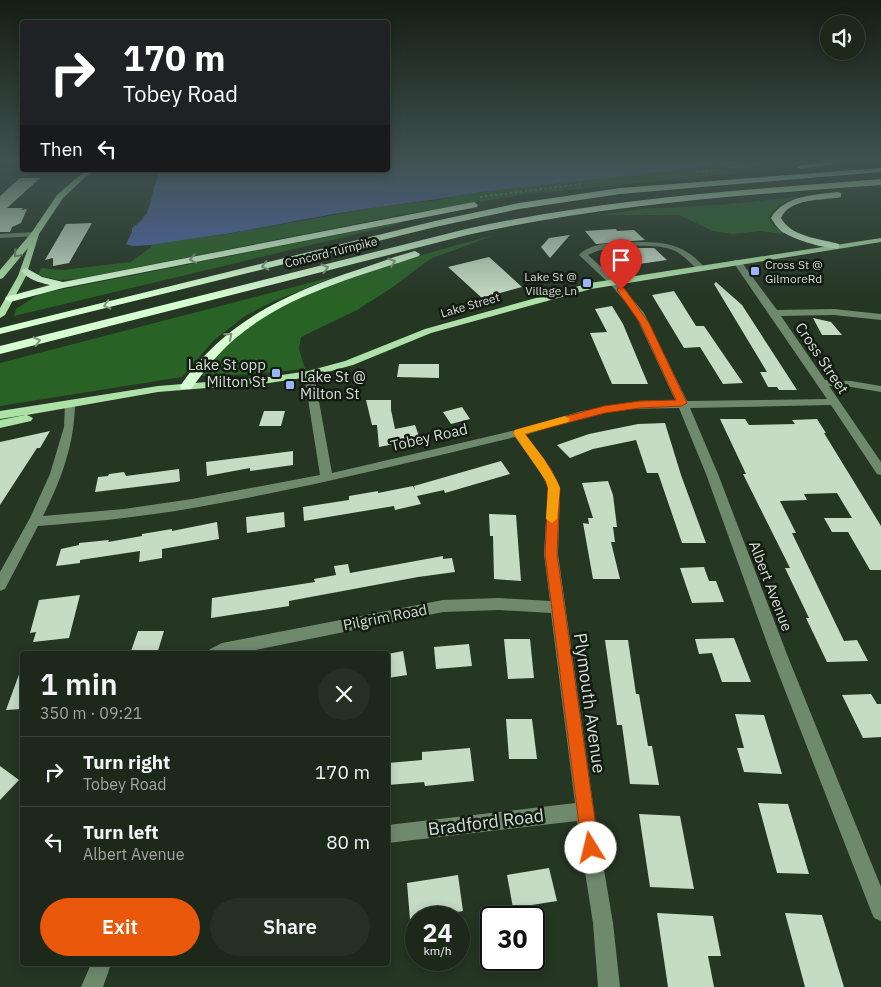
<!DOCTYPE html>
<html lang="en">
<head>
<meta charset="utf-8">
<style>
	body { margin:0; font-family:"IBM Plex Sans",sans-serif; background:#253023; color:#f1f3f6; height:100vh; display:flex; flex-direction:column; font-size:19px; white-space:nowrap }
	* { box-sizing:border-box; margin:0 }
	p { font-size:16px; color:#a0a6a2 }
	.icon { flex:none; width:28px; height:28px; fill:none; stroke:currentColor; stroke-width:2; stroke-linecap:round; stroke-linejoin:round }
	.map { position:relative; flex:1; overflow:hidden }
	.details { position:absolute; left:20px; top:651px; width:370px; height:315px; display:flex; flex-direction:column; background:#1c281a; border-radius:5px; box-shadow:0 2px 12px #0003,0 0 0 1px #3a4439 }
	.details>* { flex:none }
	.guide { position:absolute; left:20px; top:20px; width:370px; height:152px; border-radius:5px; box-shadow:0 2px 12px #0003,0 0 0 1px #3a4439; background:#202124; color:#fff; overflow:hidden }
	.controls { position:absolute; left:820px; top:15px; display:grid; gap:10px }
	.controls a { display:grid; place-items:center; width:45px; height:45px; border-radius:50%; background:#1c281a; box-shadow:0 2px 12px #0003,0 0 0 1px #3a4439; font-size:25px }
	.speed { position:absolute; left:405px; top:906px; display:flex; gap:10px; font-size:25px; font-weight:700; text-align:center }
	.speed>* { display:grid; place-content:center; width:65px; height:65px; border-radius:50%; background:#1c281a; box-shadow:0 2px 12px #0003,0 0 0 1px #3a4439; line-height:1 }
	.speed small { font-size:12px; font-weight:400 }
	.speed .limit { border:2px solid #111; border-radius:8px; background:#fff; color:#111 }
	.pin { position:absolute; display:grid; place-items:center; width:42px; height:42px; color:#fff; margin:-51px -21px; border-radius:50% 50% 50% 0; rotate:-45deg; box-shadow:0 0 5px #0007 }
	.pin .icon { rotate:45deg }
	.me { position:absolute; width:55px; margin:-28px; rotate:351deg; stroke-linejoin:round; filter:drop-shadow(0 0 4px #0008) }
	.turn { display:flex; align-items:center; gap:18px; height:105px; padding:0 20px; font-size:22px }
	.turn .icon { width:65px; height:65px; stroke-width:2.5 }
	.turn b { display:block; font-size:35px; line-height:42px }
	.then { display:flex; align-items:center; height:48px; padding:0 20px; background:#0003; gap:10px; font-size:19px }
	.round { display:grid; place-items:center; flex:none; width:52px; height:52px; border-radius:26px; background:#253023 }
	.head { display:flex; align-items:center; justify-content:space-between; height:85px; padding:0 20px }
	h1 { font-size:30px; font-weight:600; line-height:38px }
	.cta { display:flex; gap:10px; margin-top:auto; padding:10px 20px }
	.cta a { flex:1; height:58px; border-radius:30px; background:#ea580c; color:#fff; font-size:20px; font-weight:600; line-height:58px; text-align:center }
	.cta a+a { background:#253023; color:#f1f3f6 }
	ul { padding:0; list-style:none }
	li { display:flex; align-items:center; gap:15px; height:70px; padding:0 20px; border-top:1px solid #3a4439 }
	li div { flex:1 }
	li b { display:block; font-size:19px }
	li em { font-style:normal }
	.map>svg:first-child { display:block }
	.green { fill:#296225 }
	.water { fill:#5066ac }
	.building { fill:#c5dbc3 }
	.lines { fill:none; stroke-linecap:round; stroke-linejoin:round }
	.path { stroke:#798677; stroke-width:2; stroke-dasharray:2.5 2.5; stroke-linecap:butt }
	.minor { fill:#6f896d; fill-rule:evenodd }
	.major { fill:#ade1a7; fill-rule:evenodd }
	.highway { fill:#d7fdd3; fill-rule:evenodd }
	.oneway { stroke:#688864 }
	.oneway2 { stroke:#7f977d }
	.route { fill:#ea580c; stroke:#983908 }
	.slow { fill:#f59e0b }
	.poi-dot { fill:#9bb5fd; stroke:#131b13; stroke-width:2 }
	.labels { text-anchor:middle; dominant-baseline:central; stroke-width:5; stroke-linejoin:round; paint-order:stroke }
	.far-street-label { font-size:12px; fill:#d4ded2; stroke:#131b13 }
	.far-poi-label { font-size:12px; fill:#d4ded2; stroke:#131b13; text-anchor:start }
	.street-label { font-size:15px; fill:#d4ded2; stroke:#131b13 }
	.poi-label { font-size:15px; fill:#d4ded2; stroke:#131b13; text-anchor:end }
	.near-street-label { font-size:18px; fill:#d4ded2; stroke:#131b13 }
</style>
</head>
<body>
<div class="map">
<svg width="881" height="987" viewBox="0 0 881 987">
	<rect width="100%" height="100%" fill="#253623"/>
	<!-- green -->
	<path class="green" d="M761,161H827L727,174L521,195L401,215L77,279L58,280L38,275L41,268L63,270L131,262L150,248L152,245L162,242L227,234L379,207L438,200L481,192Z
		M799,197C786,201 775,205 769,217L771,223L784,234L760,231L733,234L713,231L679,215H596L643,209L717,205Z
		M402,222L403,223L14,316L16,309L39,294Z
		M495,235L430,259L390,289L357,310L301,337L299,349L305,369L254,374L202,376C234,319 304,295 363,274C407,259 450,246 495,235Z
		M336,276L272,302L245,316L213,341L182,377L0,406V363Z"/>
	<!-- water -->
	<path class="water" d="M388,161H761L481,192C447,198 413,202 379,207C318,215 258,230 196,238C183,239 134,250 126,244L132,232V228C159,210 146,192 162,170H388Z"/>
	<!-- building -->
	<path class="building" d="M20,178H40L7,208H23L21,210L27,209L21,223L12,227L10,232H0V196Z
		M92,223L69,263L53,266V258L45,260L66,224Z
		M616,229L617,231L634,230L645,240L596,244L585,231Z
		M570,235L550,258L541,247L549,238Z
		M628,248H654L667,260L618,267L604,251Z
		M489,257L522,287L482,298L448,267Z
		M716,282L742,305L797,390H779L777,387H768L760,372H767L714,284Z
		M674,291L696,326H704L743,383L723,384L700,347L684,348L652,295Z
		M612,306L623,324L648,384H612L590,333L607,332L595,309Z
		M813,318L831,322L842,335H822Z
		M399,364H439V378L397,377Z
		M366,400H391V410L395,429L415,425L420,439L379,447L377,425H372Z
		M462,407L470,419L451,424L443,412Z
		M264,411H285L281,426H259Z
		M720,419H745L749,425L795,424L792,420L817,419L826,433H824L881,526V570H870L848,532H832L824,518H852L837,493L804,494L807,500L780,501L796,533H792L844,641L857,640L868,661L827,662L806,618H809L785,568H790L743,474H746Z
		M665,423L681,475L706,543H682L658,473H647L636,440L593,449L570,458L557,445L589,434L638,424Z
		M50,431L40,448H37L0,505V442Z
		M293,451V465L250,471V468L207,476L206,462Z
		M501,461L510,474L445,493L444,490L417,496L421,504L395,510L394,506L304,521L303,507L349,500V496L378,491V493L413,486L415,490L414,486Z
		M179,469L180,481L177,482L95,492L98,477L108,476L109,474L124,472L126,476Z
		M608,481L613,495L617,527H613L615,542H611L620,579H593L583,523L589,524L588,518H593L582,483Z
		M284,512L285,527L247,533L246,517Z
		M489,514L516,515L521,581L494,579L493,536H490Z
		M217,522L219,539L162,549V558L139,562L140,551L80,560V563L56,566L61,549L79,545V543L109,540L108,542L142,536V534L172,529V531Z
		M443,556V559L452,558L455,572L418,577L289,601V606L211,618L212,598L315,582L314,579L336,575L334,566L348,564L350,573Z
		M704,567L709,581H716L724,602L692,603L680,568Z
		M80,595L69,638L33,642L36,632L30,633L39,600Z
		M138,631H164L157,654H130Z
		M734,638L751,682H722L712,653L699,654L695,639Z
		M504,639H530L534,678L508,679Z
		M605,640H628L636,694H639L648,746H652L659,785L630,784L622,725H617Z
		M469,644L472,666L436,669L434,647Z
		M403,651L407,675L388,678V654Z
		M21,669H22V709L6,710Z
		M871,694L877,704H881V737L863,738L842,695Z
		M735,714L764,715L782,774L744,772L737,748H744Z
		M506,719H532L537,759H509Z
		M470,748L474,781L425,786L424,782L388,785V763L422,760V752Z
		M0,766L19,780L0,800Z
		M758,803L788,804L809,874L777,873Z
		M639,814L680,816L694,889L650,887Z
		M549,868L557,901L513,908L507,875Z
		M458,875L463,911L410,920L407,883Z
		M657,913L713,916L721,956H708L714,987H668Z
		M785,913L822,915L844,987H805Z"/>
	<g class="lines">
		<!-- path -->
		<path class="path" d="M696,172L787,161
			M480,197L581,184"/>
		<!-- minor -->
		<path class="minor" d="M35,232L39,234L38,236L0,238V234Z
			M638,242C668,242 685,245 705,268L698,270C689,262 681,252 670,249C653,243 603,245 588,255L618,282L644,313L687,401L827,399L733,262L734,260H740L777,310L834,309L881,314V320L834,315L781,316L825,380L851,381L881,386V392L851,387L829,386L881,462V475L877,474L831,405L690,408L718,474L788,657L881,887V921L874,918L871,911L772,657L706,474L679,408L627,409L583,417L525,435L551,469L560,488L558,554L594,811L613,923L620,987H598L593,923L577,821L388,843V825L575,803L551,613L499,610L443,612L236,654H207L210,649L222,643L443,600L499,598L550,601L544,554L548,488L541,473L515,437C408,463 301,489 193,508C142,517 90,522 38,526L5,589L0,591V572L30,518L50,474L64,427L65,405L70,402L75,405C74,446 61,480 43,516L124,509L192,499L320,475L304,374L309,371L314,374L332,473L516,430L582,411L627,403L676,402L635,314L612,286L579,255C592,241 620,243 638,242Z
			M91,964H111L103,987H81Z"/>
		<!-- major -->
		<path class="major" d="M86,170H93L63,198L39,234L26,276L5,315L0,318V308L18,276L28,248L3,278L0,279V270L32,232L57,195Z
			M881,238V242L591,289L431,333L353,365L309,377L269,383L158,392L27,415L33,418L31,421L0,428V420L25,415L0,419V411L158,386L269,377L308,371L345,361L425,329L590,283Z"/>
		<!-- highway -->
		<path class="highway" d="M826,161H845L841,163L801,169L797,167L801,165Z
			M881,168V172L620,194L519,209L435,227L0,334V328L435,221L519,203L620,188Z
			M881,179V185C742,195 603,205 467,235L0,354V346L466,229C603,199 742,190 881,179Z
			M838,192L841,193V197C822,201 791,197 781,218C791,237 821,239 839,244V248C827,250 792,239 781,231C777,227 774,223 771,218C784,195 815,195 838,192Z
			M474,202L478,205L477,207L63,288L10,302L5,299L6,297L50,285C38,282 29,280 21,271L26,268L42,277L63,282Z
			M415,251L420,254L419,256C357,277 288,294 237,337C219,352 205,370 191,389H181L180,386C225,321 287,293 360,269C378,263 396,256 415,251Z"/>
	</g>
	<!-- one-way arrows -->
	<defs><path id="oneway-chevron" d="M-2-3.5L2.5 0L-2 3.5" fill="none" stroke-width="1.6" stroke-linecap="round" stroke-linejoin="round" transform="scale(1.25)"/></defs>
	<use class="oneway" href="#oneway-chevron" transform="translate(17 254) rotate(131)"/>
	<g class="oneway2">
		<use href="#oneway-chevron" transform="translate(193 259) rotate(169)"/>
		<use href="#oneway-chevron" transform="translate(392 262) rotate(-19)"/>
		<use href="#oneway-chevron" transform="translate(265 266) rotate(166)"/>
		<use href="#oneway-chevron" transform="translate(325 268) rotate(-14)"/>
		<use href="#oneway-chevron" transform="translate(107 305) rotate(166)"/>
		<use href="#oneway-chevron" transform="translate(229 336) rotate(-40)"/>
		<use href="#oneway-chevron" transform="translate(37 341) rotate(-14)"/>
	</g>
	<!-- sky -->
	<linearGradient id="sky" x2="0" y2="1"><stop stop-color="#141e13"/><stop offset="0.54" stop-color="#405250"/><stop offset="1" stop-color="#405250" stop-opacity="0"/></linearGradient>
	<rect width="881" height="299" fill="url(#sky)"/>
	<!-- route -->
	<path class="route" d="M618,288H624L649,323L687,403L682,406L640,408L605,413L525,434L551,469L560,488L557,554L599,848L597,854L591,857L585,854L582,848L545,554L548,488L542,473L513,433L515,430L604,406L640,401L676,400L640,323L617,290Z"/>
	<!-- slow -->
	<path class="slow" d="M565,416L570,419L568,422L525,434L544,459L557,481L560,488L557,519L552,523L546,519L548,488L546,481L513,433L515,430Z"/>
	<!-- markers -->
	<g class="poi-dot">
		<rect x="750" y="266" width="10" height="10" rx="2.5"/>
		<rect x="582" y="278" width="10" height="10" rx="2.5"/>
		<rect x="271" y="368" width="10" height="10" rx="2.5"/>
		<rect x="285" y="380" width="10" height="10" rx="2.5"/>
	</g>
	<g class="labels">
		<!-- far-street labels -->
		<g class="far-street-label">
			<text transform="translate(331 252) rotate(-14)">Concord Turnpike</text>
			<text transform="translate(470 305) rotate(-16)">Lake Street</text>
		</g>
		<!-- far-poi labels -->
		<g class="far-poi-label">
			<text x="765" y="264">Cross St @<tspan x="765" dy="14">GilmoreRd</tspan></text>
			<text x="577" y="276" text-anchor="end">Lake St @<tspan x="577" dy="14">Village Ln</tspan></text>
		</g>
		<!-- street labels -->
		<g class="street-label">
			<text transform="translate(822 358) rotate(56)">Cross Street</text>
			<text transform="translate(429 437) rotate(-13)">Tobey Road</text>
			<text transform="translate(771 586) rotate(69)">Albert Avenue</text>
			<text transform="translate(385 617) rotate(-11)">Pilgrim Road</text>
		</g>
		<!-- poi labels -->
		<g class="poi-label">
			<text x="266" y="364">Lake St opp<tspan x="266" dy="17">Milton St</tspan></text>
			<text x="300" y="376" text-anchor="start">Lake St @<tspan x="300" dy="17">Milton St</tspan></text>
		</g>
		<!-- near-street labels -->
		<g class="near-street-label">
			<text transform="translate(590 703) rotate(82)">Plymouth Avenue</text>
			<text transform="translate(486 822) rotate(-7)">Bradford Road</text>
		</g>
	</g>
</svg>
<div class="controls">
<a><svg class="icon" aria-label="sound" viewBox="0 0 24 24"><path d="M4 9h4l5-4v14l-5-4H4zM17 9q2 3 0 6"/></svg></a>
</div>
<div class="speed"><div>24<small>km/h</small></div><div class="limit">30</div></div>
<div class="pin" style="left:621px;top:290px;background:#d93025"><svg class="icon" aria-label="arrive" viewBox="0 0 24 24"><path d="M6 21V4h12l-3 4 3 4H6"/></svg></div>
<svg class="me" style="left:591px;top:848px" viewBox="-20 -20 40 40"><circle r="19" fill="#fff"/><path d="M0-13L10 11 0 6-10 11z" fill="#ea580c"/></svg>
<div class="guide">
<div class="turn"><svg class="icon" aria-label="right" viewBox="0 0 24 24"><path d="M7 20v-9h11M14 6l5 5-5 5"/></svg><div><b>170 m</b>Tobey Road</div></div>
<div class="then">Then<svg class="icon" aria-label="left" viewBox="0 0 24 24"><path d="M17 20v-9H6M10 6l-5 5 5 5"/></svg></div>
</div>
<section class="details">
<div class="head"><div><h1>1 min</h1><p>350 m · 09:21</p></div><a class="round"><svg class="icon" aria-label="close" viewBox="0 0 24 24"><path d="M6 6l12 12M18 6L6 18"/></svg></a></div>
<ul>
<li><svg class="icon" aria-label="right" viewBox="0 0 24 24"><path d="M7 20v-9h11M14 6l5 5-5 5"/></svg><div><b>Turn right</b><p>Tobey Road</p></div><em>170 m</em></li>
<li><svg class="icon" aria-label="left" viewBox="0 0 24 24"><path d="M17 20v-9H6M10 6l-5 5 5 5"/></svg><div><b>Turn left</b><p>Albert Avenue</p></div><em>80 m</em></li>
</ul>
<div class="cta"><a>Exit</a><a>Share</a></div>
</section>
</div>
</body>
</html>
